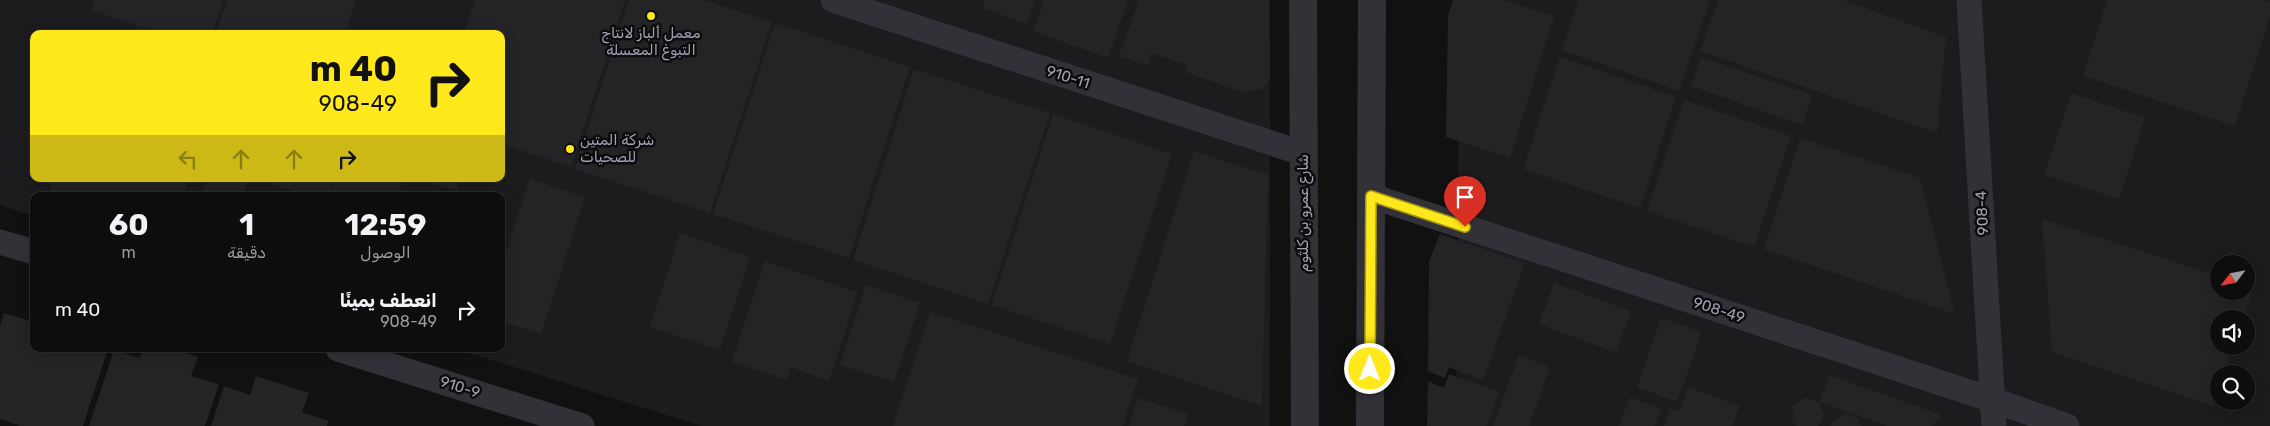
<!DOCTYPE html>
<html lang="ar">
<head>
<meta charset="utf-8">
<style>
	body { margin:0; font-family:Rubik,"Noto Naskh Arabic",sans-serif; background:#161617; color:#f1f3f6; direction:rtl; height:100vh; display:flex; flex-direction:column; font-size:19px; white-space:nowrap }
	* { box-sizing:border-box; margin:0 }
	p { font-size:16px; color:#9a9c9e }
	.icon { flex:none; width:28px; height:28px; fill:none; stroke:currentColor; stroke-width:2; stroke-linecap:round; stroke-linejoin:round }
	.map { position:relative; flex:1; overflow:hidden; direction:ltr }
	.side { position:absolute; left:30px; top:192px; width:475px; height:160px; display:flex; flex-direction:column; background:#0d0d0e; border-radius:10px; box-shadow:0 2px 12px #0003,0 0 0 1px #2d2d2e; direction:rtl }
	.side>* { flex:none }
	.guide { position:absolute; left:30px; top:30px; width:475px; height:152px; border-radius:10px; box-shadow:0 2px 12px #0003,0 0 0 1px #2d2d2e; direction:rtl; background:#ffe81c; color:#111; overflow:hidden }
	.needle { width:32px; rotate:238deg }
	.controls { position:absolute; left:2210px; top:255px; display:grid; gap:10px }
	.controls a { display:grid; place-items:center; width:45px; height:45px; border-radius:50%; background:#0d0d0e; box-shadow:0 2px 12px #0003,0 0 0 1px #2d2d2e; font-size:25px }
	.pin { position:absolute; display:grid; place-items:center; width:42px; height:42px; color:#fff; margin:-51px -21px; border-radius:50% 50% 50% 0; rotate:-45deg; box-shadow:0 0 5px #0007 }
	.pin .icon { rotate:45deg }
	.me { position:absolute; width:55px; margin:-28px; rotate:0deg; stroke-linejoin:round; filter:drop-shadow(0 0 4px #0008) }
	.turn { display:flex; align-items:center; gap:18px; height:105px; padding:0 25px; font-size:22px }
	.turn .icon { width:65px; height:65px; stroke-width:2.5 }
	.turn b { display:block; font-size:35px; line-height:42px }
	.lanes { display:flex; align-items:center; height:48px; padding:0 25px; background:#0003; justify-content:center; gap:25px; direction:ltr }
	.lanes .off { opacity:.35 }
	.eta { display:flex; justify-content:space-evenly; align-items:center; height:85px; text-align:center }
	.eta b { font-size:30px; font-weight:700; line-height:35px }
	ul { padding:0; list-style:none }
	li { display:flex; align-items:center; gap:15px; height:65px; padding:0 25px }
	li div { flex:1 }
	li b { display:block; font-size:19px }
	li em { font-style:normal }
	.map>svg:first-child { display:block }
	.built { fill:#1c1c1f; fill-rule:evenodd }
	.building { fill:#242326 }
	.lines { fill:none; stroke-linecap:round; stroke-linejoin:round }
	.minor { stroke:#323138; stroke-width:25 }
	.tertiary { stroke:#323138; stroke-width:28 }
	.route-casing { stroke:#a69712; stroke-width:12 }
	.route { stroke:#ffe81c; stroke-width:9 }
	.poi-dot { fill:#ffe81c; stroke:#0c0c0d; stroke-width:2 }
	.labels { text-anchor:middle; dominant-baseline:central; stroke-width:5; stroke-linejoin:round; paint-order:stroke }
	.poi-label { font-size:15px; fill:#a0a2b4; stroke:#0c0c0d }
	.street-label { font-size:15px; fill:#a0a2b4; stroke:#0c0c0d }
</style>
</head>
<body>
<div class="map">
<svg width="2270" height="426" viewBox="0 0 2270 426">
	<rect width="100%" height="100%" fill="#111112"/>
	<!-- built -->
	<path class="built" d="M0,0H1270V426H701L456,349H501V196H34V216L0,205ZM34,34H501V179H34Z
		M1459,0H2270V426H1456ZM2219,264H2246V291H2219ZM2219,319H2246V346H2219ZM2219,374H2246V401H2219Z"/>
	<!-- building -->
	<path class="building" d="M95,0H223L212,34H164L91,10Z
		M227,0H356L345,34H216Z
		M475,0H625L571,167L501,144V34H464Z
		M629,0H704L772,22L710,213L575,169Z
		M985,0H1035L1027,24L983,8Z
		M1044,0H1128L1108,58L1033,31Z
		M1139,0H1269L1270,80L1262,89L1242,92L1185,72L1187,65L1151,53L1148,66L1119,56Z
		M1453,0H1504L1554,16L1510,158L1446,137L1448,16Z
		M1579,0H1710L1679,91L1562,50Z
		M1718,0H1843L1946,37L1937,133L1700,51Z
		M2107,0H2261L2270,3V16L2235,126L2083,76Z
		M775,23L910,67L849,258L713,214Z
		M1560,57L1676,97L1640,208L1523,169Z
		M1701,57L1812,95L1802,125L1691,86Z
		M914,69L1050,113L988,304L853,260Z
		M2071,93L2145,118L2119,199L2044,175Z
		M1684,100L1791,136L1754,247L1647,211Z
		M1053,114L1172,154L1110,344L992,305Z
		M1800,138L1920,178L1955,314L1764,249Z
		M1194,151L1268,175L1262,406L1127,361Z
		M53,179H189L183,196H48Z
		M207,179H248L243,194L249,196H201Z
		M257,179H296L293,191Z
		M298,179H333L327,196H292Z
		M335,179H403L397,196H329Z
		M420,179H461L457,191Z
		M530,179L585,197L541,334L501,321V267Z
		M2042,219L2219,276V291H2246V285L2253,288L2243,319H2219V346H2234L2225,374H2219V393L2214,406L2052,352Z
		M680,233L750,257L720,350L650,327Z
		M1440,234L1525,263L1483,380L1449,367L1445,378L1428,371L1429,261Z
		M765,261L858,292L829,381L790,367L787,380L732,362Z
		M1554,283L1631,311L1616,353L1539,324Z
		M866,285L920,303L894,382L840,365Z
		M34,312V349H108L83,426H20L0,419V326L4,313L30,321Z
		M930,312L1138,379L1123,426H893Z
		M1661,318L1702,332L1677,402L1637,387Z
		M143,349H175L198,357L191,376L219,384L205,426H89L114,350L140,358Z
		M1519,355L1550,367L1529,426H1493Z
		M1449,374L1499,392L1487,426H1427L1428,381L1444,388Z
		M1829,375L1942,415L1932,426H1888L1820,402Z
		M256,376L309,393L302,412L329,421L327,426H211L224,386L250,395Z
		M1688,387L1740,406L1732,426H1664L1670,408L1680,411Z
		M1630,397L1661,408L1655,426H1619Z
		M1805,397L1819,402L1824,415L1818,426H1797L1792,421L1793,406Z
		M1138,398L1188,414L1184,426H1129Z
		M1844,414L1858,418L1861,426H1831V422Z"/>
	<g class="lines">
		<!-- minor -->
		<path class="minor" d="M833,0L1302,153
			M1969,0L1994,426
			M1371,196L1993,400L2067,426
			M0,242L34,252
			M338,349L582,426"/>
		<!-- tertiary -->
		<path class="tertiary" d="M1303,0L1305,426
			M1370,426L1372,0"/>
	</g>
	<g class="lines">
		<!-- route casing -->
		<g class="route-casing">
			<path id="route" d="M1370,369L1371,196L1465,227"/>
		</g>
		<!-- route -->
		<use href="#route" class="route"/>
	</g>
	<!-- markers -->
	<g class="poi-dot">
		<circle cx="651" cy="16" r="5"/>
		<circle cx="570" cy="149" r="5"/>
	</g>
	<g class="labels">
		<!-- poi labels -->
		<g class="poi-label">
			<text x="651" y="33">معمل ألباز لانتاج<tspan x="651" dy="17">التبوغ المعسلة</tspan></text>
			<text x="580" y="140" text-anchor="start">شركة المتين<tspan x="580" dy="17">للصحيات</tspan></text>
		</g>
		<!-- street labels -->
		<g class="street-label">
			<text transform="translate(1068 77) rotate(18)">910-11</text>
			<text transform="translate(1303 213) rotate(-90)">شارع عمرو بن كلثوم</text>
			<text transform="translate(1982 213) rotate(-93)">908-4</text>
			<text transform="translate(1719 310) rotate(18)">908-49</text>
			<text transform="translate(460 387) rotate(18)">910-9</text>
		</g>
	</g>
</svg>
<div class="controls">
<a><svg class="needle" viewBox="-14 -14 28 28"><path d="M0-13l5 13h-10z" fill="#e53935"/><path d="M0 13l5-13h-10z" fill="#9a9c9e"/></svg></a>
<a><svg class="icon" aria-label="sound" viewBox="0 0 24 24"><path d="M4 9h4l5-4v14l-5-4H4zM17 9q2 3 0 6"/></svg></a>
<a><svg class="icon" aria-label="search" viewBox="0 0 24 24"><circle cx="10" cy="10" r="6"/><path d="M15 15l6 6"/></svg></a>
</div>
<div class="pin" style="left:1465px;top:227px;background:#d93025"><svg class="icon" aria-label="arrive" viewBox="0 0 24 24"><path d="M6 21V4h12l-3 4 3 4H6"/></svg></div>
<svg class="me" style="left:1370px;top:369px" viewBox="-20 -20 40 40"><circle r="17" fill="#ffe81c" stroke="#fff" stroke-width="3"/><path d="M0-11L8 9 0 5-8 9z" fill="#fff"/></svg>
<div class="guide">
<div class="turn"><svg class="icon" aria-label="right" viewBox="0 0 24 24"><path d="M7 20v-9h11M14 6l5 5-5 5"/></svg><div><b>40 m</b>908-49</div></div>
<div class="lanes"><svg class="icon off" aria-label="left" viewBox="0 0 24 24"><path d="M17 20v-9H6M10 6l-5 5 5 5"/></svg><svg class="icon off" aria-label="ahead" viewBox="0 0 24 24"><path d="M12 20V5M6 11l6-6 6 6"/></svg><svg class="icon off" aria-label="ahead" viewBox="0 0 24 24"><path d="M12 20V5M6 11l6-6 6 6"/></svg><svg class="icon" aria-label="right" viewBox="0 0 24 24"><path d="M7 20v-9h11M14 6l5 5-5 5"/></svg></div>
</div>
<section class="side">
<div class="eta">
<div><b>12:59</b><p>الوصول</p></div>
<div><b>1</b><p>دقيقة</p></div>
<div><b>60</b><p>m</p></div>
</div>
<ul>
<li><svg class="icon" aria-label="right" viewBox="0 0 24 24"><path d="M7 20v-9h11M14 6l5 5-5 5"/></svg><div><b>انعطف يمينًا</b><p>908-49</p></div><em>40 m</em></li>
</ul>
</section>
</div>
</body>
</html>
